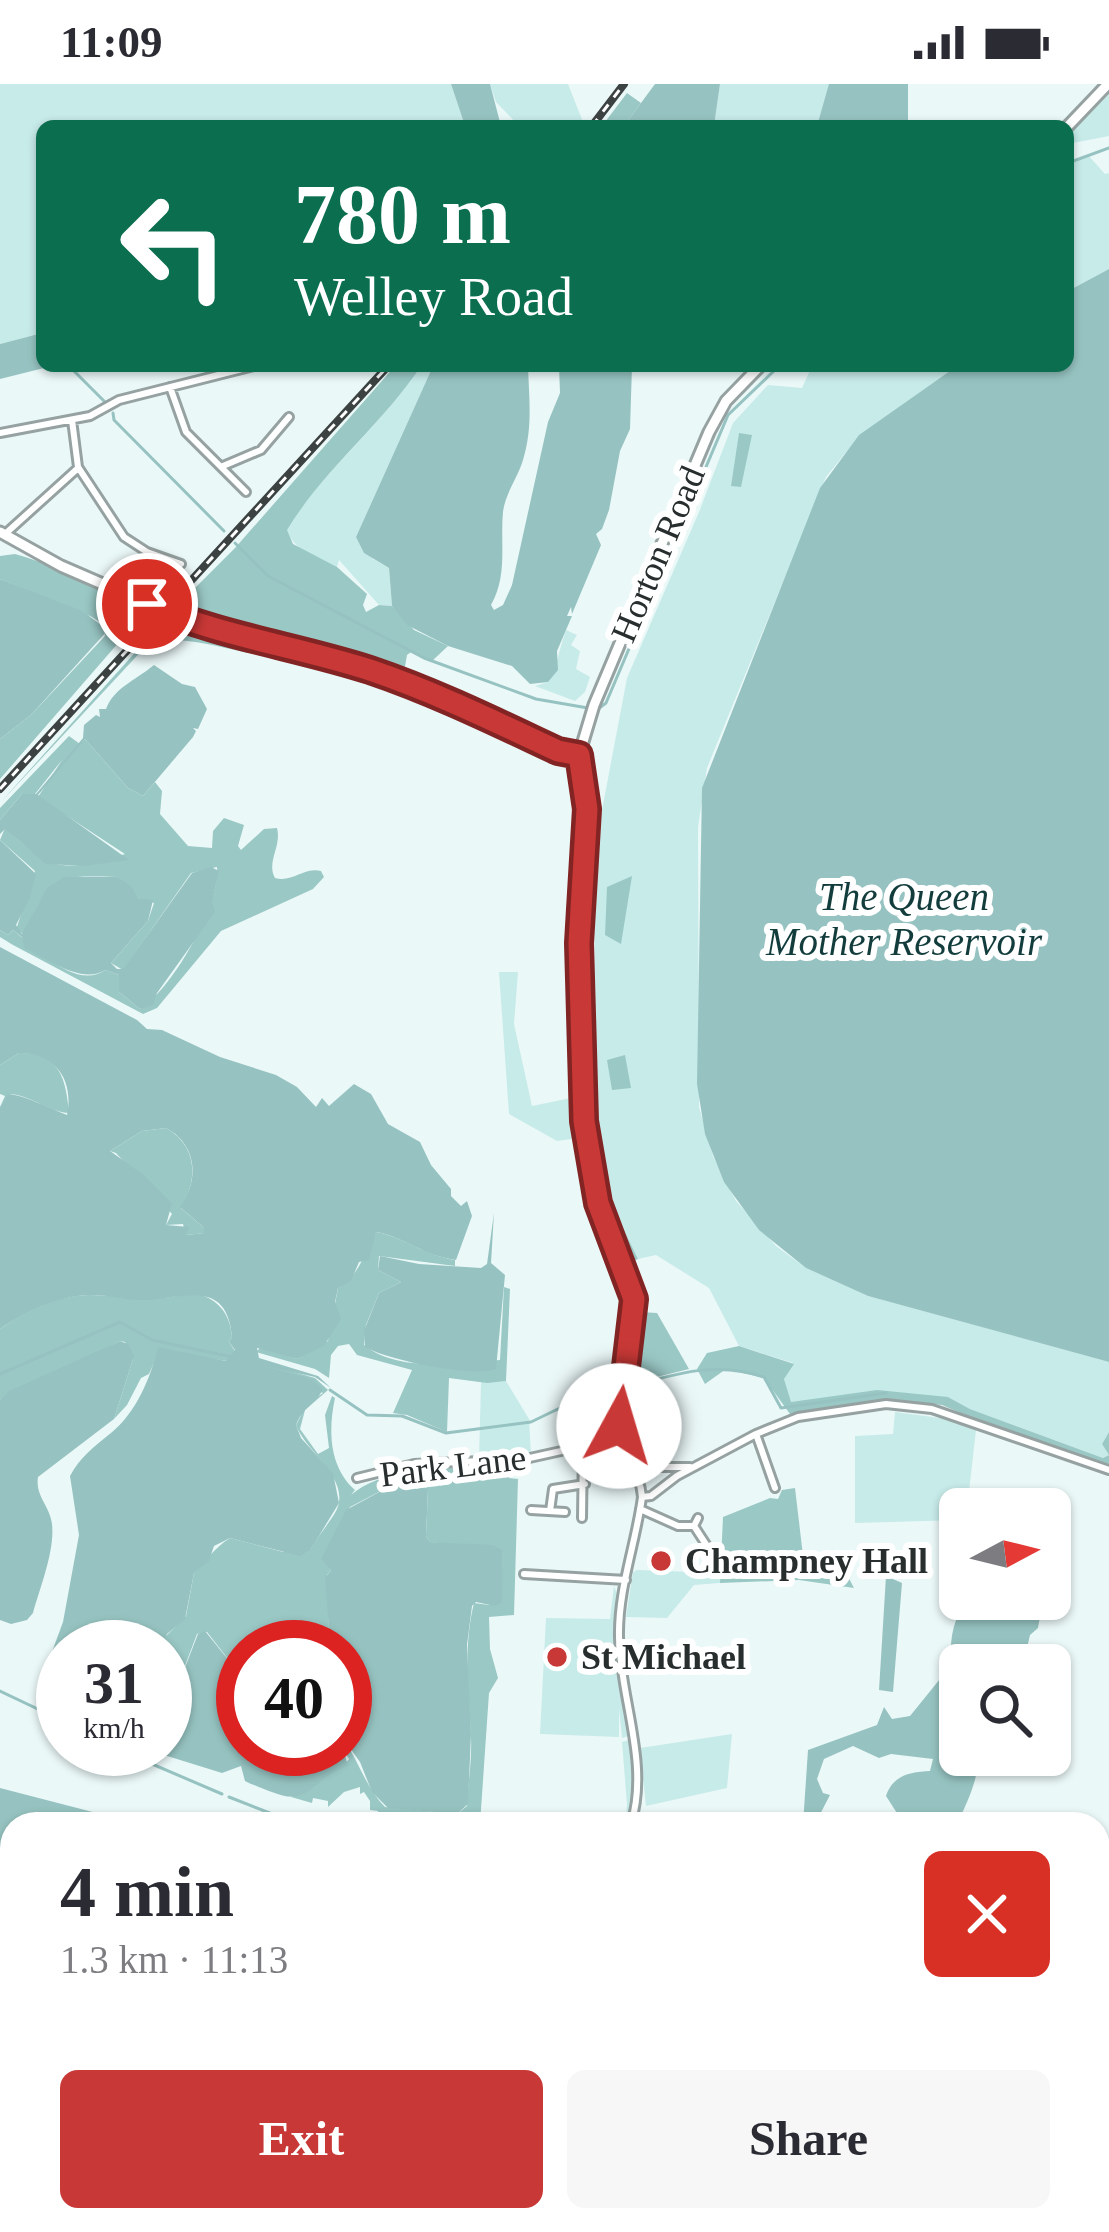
<!DOCTYPE html>
<html lang="en">
<head>
<meta charset="utf-8">
<style>
	body { margin:0; font-family:Georgia,serif; background:#f7f7f7; color:#2b2b33; height:100vh; display:flex; flex-direction:column; font-size:45px; white-space:nowrap }
	* { box-sizing:border-box; margin:0 }
	p { font-size:39px; color:#7c7c81 }
	.icon { flex:none; width:66px; height:66px; fill:none; stroke:currentColor; stroke-width:2; stroke-linecap:round; stroke-linejoin:round }
	.map { position:relative; flex:1; overflow:hidden }
	.side { position:absolute; left:0px; top:1728px; width:1110px; height:420px; display:flex; flex-direction:column; background:#fff; border-radius:36px 36px 0 0; box-shadow:0 3px 9px #0004 }
	.side>* { flex:none }
	.guide { position:absolute; left:36px; top:36px; width:1038px; height:252px; border-radius:18px; box-shadow:0 3px 9px #0004; background:#0b6e4f; color:#fff; overflow:hidden }
	.needle { width:78px; rotate:83deg }
	.buttons { position:absolute; left:939px; top:1404px; display:grid; gap:24px }
	.buttons a { display:grid; place-items:center; width:132px; height:132px; border-radius:18px; background:#fff; box-shadow:0 3px 9px #0004; font-size:60px }
	.speed { position:absolute; left:36px; top:1536px; display:flex; gap:24px; font-size:60px; font-weight:700; text-align:center }
	.speed>* { display:grid; place-content:center; width:156px; height:156px; border-radius:50%; background:#fff; box-shadow:0 3px 9px #0004; line-height:1 }
	.speed small { font-size:30px; font-weight:400 }
	.speed .limit { border:18px solid #d22; background:#fff; color:#111 }
	.pin { position:absolute; display:grid; place-items:center; width:102px; height:102px; color:#fff; margin:-51px; border:6px solid #fff; border-radius:50%; box-shadow:0 3px 12px #0007 }
	.me { position:absolute; width:132px; margin:-66px; rotate:6deg; stroke-linejoin:round; filter:drop-shadow(0 0 9px #0008) }
	.turn { display:flex; align-items:center; gap:42px; height:252px; padding:0 60px; font-size:54px }
	.turn .icon { width:156px; height:156px; stroke-width:2.5 }
	.turn b { display:block; font-size:84px; line-height:102px }
	.round { display:grid; place-items:center; flex:none; width:126px; height:126px; border-radius:18px; background:#f7f7f7 }
	.overview { display:flex; align-items:center; justify-content:space-between; height:204px; padding:0 60px }
	h1 { font-size:72px; font-weight:700; line-height:90px }
	.cta { display:flex; gap:24px; margin-top:auto; padding:24px 60px }
	.cta a { flex:1; height:138px; border-radius:18px; background:#c73836; color:#fff; font-size:48px; font-weight:700; line-height:138px; text-align:center }
	.cta a+a { background:#f7f7f7; color:#2b2b33 }
	.status { display:flex; justify-content:space-between; align-items:center; height:84px; padding:0 60px; background:#fff; direction:ltr }
	.status svg { height:33px; fill:currentColor }
	.map>svg:first-child { display:block }
	.green { fill:#c7ebe9 }
	.forest { fill:#9ac8c5 }
	.water { fill:#96c3c1; fill-rule:evenodd }
	.lines { fill:none; stroke-linecap:round; stroke-linejoin:round }
	.stream { stroke:#96c3c1; stroke-width:3 }
	.river { stroke:#96c3c1; stroke-width:10 }
	.minor-casing { stroke:#96a2a1; stroke-width:12 }
	.major-casing { stroke:#96a2a1; stroke-width:15 }
	.minor { stroke:#fff; stroke-width:6 }
	.major { stroke:#fff; stroke-width:9 }
	.rail-casing { stroke:#3c4242; stroke-width:8 }
	.rail { stroke:#fff; stroke-width:3; stroke-dasharray:9; stroke-linecap:butt }
	.major-bridge-casing { stroke:#96a2a1; stroke-width:15; stroke-linecap:butt }
	.major-bridge { stroke:#fff; stroke-width:9 }
	.route-casing { stroke:#812423; stroke-width:30 }
	.route { stroke:#c73836; stroke-width:21 }
	.poi-dot { fill:#c73836; stroke:#fff; stroke-width:4.5 }
	.labels { text-anchor:middle; dominant-baseline:central; stroke-width:12; stroke-linejoin:round; paint-order:stroke }
	.street-label { font-size:36px; fill:#282d2d; stroke:#fff }
	.poi-label { font-size:36px; font-weight:bold; fill:#282d2d; stroke:#fff; text-anchor:start }
	.water-label { font-size:39px; font-style:italic; fill:#123d3c; stroke:#fff }
</style>
</head>
<body>
<div class="status"><b>11:09</b><svg viewBox="0 0 49 12"><path d="M0 12V9h3v3zM5 12V6h3v6zM10 12V3h3v9zM15 12V0h3v12zM26 1h20v11H26zM47 4h2v5h-2z"/></svg></div>
<div class="map">
<svg width="1109" height="2148" viewBox="0 0 1109 2148">
	<rect width="100%" height="100%" fill="#ebf8f8"/>
	<!-- green -->
	<path class="green" d="M0,0H451L465,42H42V249L0,260Z
		M490,0H568L583,38L580,42H519L496,18Z
		M720,0H829L830,4L817,42H714Z
		M1109,6V52L1068,60V51Z
		M1088,71L1105,90L1109,89V185L1068,207V82Z
		M421,282H433L356,453L373,475L389,484L392,522L379,521L339,476L337,483C315,475 296,467 286,446C325,385 382,341 421,282Z
		M812,282H957L860,351L826,393L707,684L698,743L699,1023L713,1072L736,1117L776,1162L806,1184L868,1212L1109,1278V1348L1102,1360L1109,1371L1103,1374L970,1325L948,1313L790,1318L784,1295L793,1279L739,1262L709,1204L656,1171L638,1175L609,1115L597,1063L593,728L602,726L627,594L699,428L733,339L768,301L802,304Z
		M566,546L577,551L571,561L580,567L576,585L590,593L585,608L575,617L535,602L548,598C558,581 559,565 566,546Z
		M499,888H518L514,940L532,1022L576,1013L579,1054L557,1057L509,1030Z
		M506,1297L529,1335L531,1371L479,1375L481,1298Z
		M895,1328L948,1335L976,1346L967,1425H960V1436L855,1439V1352L893,1350Z
		M637,1486L720,1489V1499L694,1501L667,1534L626,1533L633,1488Z
		M614,1502L618,1513L613,1555L617,1594L619,1581L628,1652L622,1654L619,1625V1653L540,1650L546,1534L610,1535Z
		M732,1650L727,1704L646,1722L640,1664Z
		M629,1656L634,1712L629,1740H625L627,1721L622,1658Z
		M589,2136H644L653,2148H575Z
		M838,2136H911L922,2148H838Z"/>
	<!-- forest -->
	<path class="forest" d="M627,9L641,19L624,42H602Z
		M395,282H421C382,341 324,385 287,446L293,460L337,483L367,510L363,521L366,528L379,521L392,522L414,546L448,562L431,578L411,568L407,571L403,594L176,523L235,464Z
		M739,349L752,351L741,403L731,402Z
		M15,470C61,482 101,511 146,527L0,695V655L31,631L105,552L103,540L92,533L0,495V472Z
		M166,534L280,571C236,574 190,545 147,561L0,719Z
		M69,652L80,660L85,655L128,704L143,712L155,698L162,707L160,730L188,762L212,764L213,747L224,734L244,741L238,762L241,766L264,745L277,744C282,762 266,778 275,794C292,799 304,783 321,787L324,793L313,805L221,847L157,924L143,930L13,861L0,853V846L8,851L13,846C35,863 76,907 105,886L119,891V908L140,925C172,905 220,822 217,783L191,789L123,886L111,879L148,837L154,819L138,814L117,793C52,791 52,791 24,850L16,846L35,787L0,756L5,744C53,789 63,788 125,770L38,713L62,676L35,710H22L0,736V724Z
		M632,792L621,860L605,851L607,803Z
		M593,801L597,1063L609,1115L638,1175L629,1179L600,1107L590,1045L588,859Z
		M19,969C60,968 66,995 69,1029C49,1028 31,1011 9,1010L0,1023L5,1012L0,1010V981Z
		M625,971L631,1004L612,1006L607,976Z
		M166,1044C198,1062 198,1096 181,1124L203,1143L205,1149L186,1151L183,1140L166,1141L172,1130L116,1069L110,1067L142,1047Z
		M376,1148C404,1153 423,1171 455,1176V1182L379,1172L378,1186L401,1198L379,1209L366,1241L364,1261C399,1289 458,1279 500,1276L504,1203L510,1205L506,1297L487,1299L449,1294L447,1348L407,1331L393,1329L412,1286L357,1271L349,1260L338,1262L331,1271L329,1294L315,1285L256,1268L261,1263L297,1275L328,1257L338,1204C360,1191 364,1169 376,1148Z
		M192,1208C217,1214 230,1228 232,1253L229,1258L235,1267L227,1277L174,1269L156,1274L149,1290L141,1294L127,1321L114,1335L133,1275L125,1258L120,1257L0,1316V1245C24,1228 59,1211 89,1211C126,1211 155,1220 192,1208Z
		M639,1228L657,1229L689,1285L632,1299Z
		M739,1262L794,1280L784,1295L791,1318L877,1306L948,1313L970,1325L1103,1374L1109,1371L1102,1360L1109,1348V1380L1012,1351L942,1321L893,1316L790,1330L764,1294L726,1285L705,1300L697,1285L707,1269Z
		M262,1279L315,1294L328,1306L305,1326L300,1345L318,1370L329,1364L325,1331L332,1312L335,1314C328,1346 329,1383 355,1406L351,1411C388,1379 463,1384 509,1384V1394L518,1395L514,1531L489,1533L490,1565L498,1594L489,1609L480,1740L378,1739V1727L370,1726V1717L364,1708L360,1710V1703L344,1708L328,1723V1717L313,1714L312,1719L291,1713C300,1711 345,1681 349,1675L343,1665L345,1657C359,1679 367,1705 385,1723L457,1730L467,1722C468,1699 472,1677 471,1654C469,1608 463,1563 474,1519L489,1521L502,1487L503,1466L430,1458L426,1452L428,1405L392,1401L350,1423L326,1469L331,1486L327,1491L329,1545L324,1563H243V1594L207,1548L197,1550L165,1635V1553L186,1532L194,1489C208,1475 213,1465 230,1454L283,1468L311,1465C318,1451 330,1439 337,1425C350,1393 305,1367 296,1341L307,1320L323,1309L260,1281Z
		M795,1404L804,1480L843,1483L854,1504L799,1496L720,1499L723,1433L770,1414L778,1415L782,1406Z"/>
	<!-- water -->
	<path class="water" d="M451,0H490L501,42H465Z
		M655,0H720L714,42H624Z
		M829,0H908V42H817Z
		M1109,185V1278L868,1212L806,1184L759,1146L724,1098L705,1050L697,1000L702,704L820,404L859,351L957,282H1068V207Z
		M42,249V282H52L0,295V260Z
		M433,282H528C529,315 533,343 523,376C518,393 505,410 503,428C500,460 508,491 491,521L494,526L503,521L512,501L548,338L560,309L559,282H632L630,345L620,367L609,426L602,445L596,450L601,461L572,530L571,523L567,532H572L557,567L558,586L548,598L530,600L512,582L448,562L407,541L392,522L389,484L364,469L356,453Z
		M0,495L82,527L108,546L31,631L0,655Z
		M154,581L182,600L195,603L207,625L198,645L193,644L196,647L193,653L143,712L128,704L85,655L38,711L129,776L84,782L46,780L5,745L0,750V736L22,710H36L83,654L84,641L96,631L100,633L99,625H106C114,604 133,598 154,581Z
		M0,756L36,790L29,816L16,841L22,850L47,804L64,793H117L131,802L138,814L153,816L148,837L111,879L117,885H123L192,789L211,783L219,787L212,818L215,828L157,909L153,921L140,925L119,908V891L105,886C82,901 48,875 24,864L22,853L13,846L8,851L0,846Z
		M0,863L137,936L147,945L162,946L220,973L276,991L297,1003L316,1023L322,1014L329,1022L354,1000L371,1010L388,1040L420,1058L431,1081L451,1105V1112L461,1122L467,1117L472,1132L456,1176C423,1172 405,1153 376,1148L369,1176L359,1178L351,1197L338,1204L335,1218L341,1235L324,1262L297,1275L257,1264L259,1274L318,1292L331,1304L315,1293L260,1281L312,1295L323,1305C317,1319 302,1324 296,1341L301,1354L333,1389L339,1419L311,1465L300,1472L230,1454L214,1462L209,1477L194,1489L185,1535L167,1550L163,1563H63V1610L46,1598L43,1592L63,1538L79,1451L70,1392C80,1373 95,1362 111,1349C136,1329 151,1293 158,1263L226,1277L235,1266L229,1258L232,1253C227,1194 184,1214 145,1216C127,1217 108,1210 89,1211C59,1212 24,1228 0,1245V1023L8,1010C24,1011 52,1025 67,1031C74,998 57,969 19,969L0,981ZM166,1044C198,1061 199,1097 180,1123L203,1143L204,1149L186,1151L189,1143L166,1141L172,1119L144,1091L110,1067L142,1047Z
		M494,1129L491,1179L505,1191L496,1285C474,1294 387,1276 365,1263L364,1247L379,1209L401,1198L378,1186L380,1172L419,1180L481,1184L487,1180Z
		M120,1257L128,1260L134,1272L114,1335L38,1393C35,1412 50,1422 52,1440C55,1467 40,1503 33,1529L27,1536L11,1540L0,1536V1316L9,1307Z
		M422,1398L428,1405L426,1452L430,1458L492,1461L503,1466L502,1518L495,1522L476,1518L472,1522L467,1561L471,1650L468,1720L457,1730L388,1724L372,1708L360,1678L345,1657V1563H324L329,1545L325,1494L331,1486L321,1475L346,1426L392,1401Z
		M886,1492L902,1499L893,1608L879,1606Z
		M970,1515H1036L1042,1521L1038,1544L1030,1551L1023,1581L960,1584L952,1580C948,1555 955,1528 970,1515Z
		M205,1547L243,1594V1665H343L348,1682C326,1689 311,1709 298,1712C285,1716 263,1704 251,1700L245,1697L241,1682L222,1689L164,1671L165,1635L198,1550Z
		M940,1595L960,1603V1671H979C979,1692 966,1724 956,1740H904L886,1712C893,1691 910,1688 930,1687L933,1675L891,1670L879,1674L853,1662L824,1675L817,1695L823,1709L830,1711L815,1740H803L808,1666L877,1641L884,1623L892,1635L910,1632Z
		M0,1704L139,1740H12V1808L0,1804Z
		M691,2136H814L816,2148H691Z"/>
	<g class="lines">
		<!-- stream -->
		<path class="stream" d="M1068,79L1109,64
			M69,282L106,319
			M113,329L114,336L224,447
			M235,459L268,492L424,574L536,615L588,624
			M598,625L606,619L728,331L779,282
			M0,1290L120,1238L152,1256L232,1273
			M632,1302C677,1289 719,1277 764,1293L781,1324L886,1309
			M330,1306L367,1331L402,1332L446,1349L531,1338L593,1308
			M0,1607L63,1637
			M117,1665L222,1710
			M229,1713L298,1740
			M647,2136L651,2148"/>
		<!-- river -->
		<path class="river" d="M0,1938L12,1951"/>
		<!-- minor casing -->
		<g class="minor-casing">
			<path id="minor" d="M170,303L186,348L246,408
				M72,336L78,383L124,453L147,468L181,480
				M0,349L90,332L119,316L254,282
				M223,382L261,366L289,333
				M4,451L77,385
				M579,671L587,725L579,859L584,1037L599,1119L633,1215L619,1342C621,1369 640,1385 642,1413C636,1459 618,1505 619,1553C620,1614 650,1679 631,1740
				M756,1350L775,1404
				M637,1383H690
				M357,1394L414,1380L525,1375L620,1354
				M642,1413L651,1412L677,1392L756,1350L798,1333L886,1320L932,1325L1109,1386
				M640,1425L678,1442H694L698,1434
				M531,1426L565,1428
				M550,1427L553,1405L585,1400
				M582,1434L583,1363
				M694,1442L707,1462
				M524,1490L626,1496
				M0,2028L9,2030
				M442,2148L444,2136"/>
		</g>
		<!-- major casing -->
		<g class="major-casing">
			<path id="major" d="M1068,42L1108,0
				M0,448L61,482L151,521
				M173,531L367,585L486,632L558,667L579,671L594,621L709,348L726,317L760,282"/>
		</g>
		<!-- minor -->
		<use href="#minor" class="minor"/>
		<!-- major -->
		<use href="#major" class="major"/>
		<!-- rail casing -->
		<g class="rail-casing">
			<path id="rail" d="M592,42L624,0
				M0,705L388,282"/>
		</g>
		<!-- rail -->
		<use href="#rail" class="rail"/>
		<!-- major-bridge casing -->
		<g class="major-bridge-casing">
			<path id="major-bridge" d="M151,521L173,531"/>
		</g>
		<!-- major-bridge -->
		<use href="#major-bridge" class="major-bridge"/>
	</g>
	<g class="lines">
		<!-- route casing -->
		<g class="route-casing">
			<path id="route" d="M147,520C218,552 296,562 370,586C435,608 496,638 558,667L579,671L587,725L579,859L584,1037L598,1119L634,1215L619,1342"/>
		</g>
		<!-- route -->
		<use href="#route" class="route"/>
	</g>
	<!-- markers -->
	<g class="poi-dot">
		<circle cx="661" cy="1477" r="12"/>
		<circle cx="557" cy="1573" r="12"/>
	</g>
	<g class="labels">
		<!-- street labels -->
		<g class="street-label">
			<text transform="translate(658 470) rotate(-67)">Horton Road</text>
			<text transform="translate(453 1382) rotate(-7)">Park Lane</text>
		</g>
		<!-- poi labels -->
		<g class="poi-label">
			<text x="685" y="1477">Champney Hall</text>
			<text x="581" y="1573">St Michael</text>
		</g>
		<!-- water labels -->
		<g class="water-label">
			<text x="904" y="812">The Queen<tspan x="904" dy="45">Mother Reservoir</tspan></text>
		</g>
	</g>
</svg>
<div class="buttons">
<a><svg class="needle" viewBox="-14 -14 28 28"><path d="M0-13l5 13h-10z" fill="#e53935"/><path d="M0 13l5-13h-10z" fill="#7c7c81"/></svg></a>
<a><svg class="icon" aria-label="search" viewBox="0 0 24 24"><circle cx="10" cy="10" r="6"/><path d="M15 15l6 6"/></svg></a>
</div>
<div class="speed"><div>31<small>km/h</small></div><div class="limit">40</div></div>
<div class="pin" style="left:147px;top:520px;background:#d93025"><svg class="icon" aria-label="arrive" viewBox="0 0 24 24"><path d="M6 21V4h12l-3 4 3 4H6"/></svg></div>
<svg class="me" style="left:619px;top:1342px" viewBox="-20 -20 40 40"><circle r="19" fill="#fff"/><path d="M0-13L10 11 0 6-10 11z" fill="#c73836"/></svg>
<div class="guide">
<div class="turn"><svg class="icon" aria-label="left" viewBox="0 0 24 24"><path d="M17 20v-9H6M10 6l-5 5 5 5"/></svg><div><b>780 m</b>Welley Road</div></div>
</div>
<section class="side">
<div class="overview"><div><h1>4 min</h1><p>1.3 km · 11:13</p></div><a class="round" style="background:#d93025;color:#fff"><svg class="icon" aria-label="close" viewBox="0 0 24 24"><path d="M6 6l12 12M18 6L6 18"/></svg></a></div>
<div class="cta"><a>Exit</a><a>Share</a></div>
</section>
</div>
</body>
</html>
